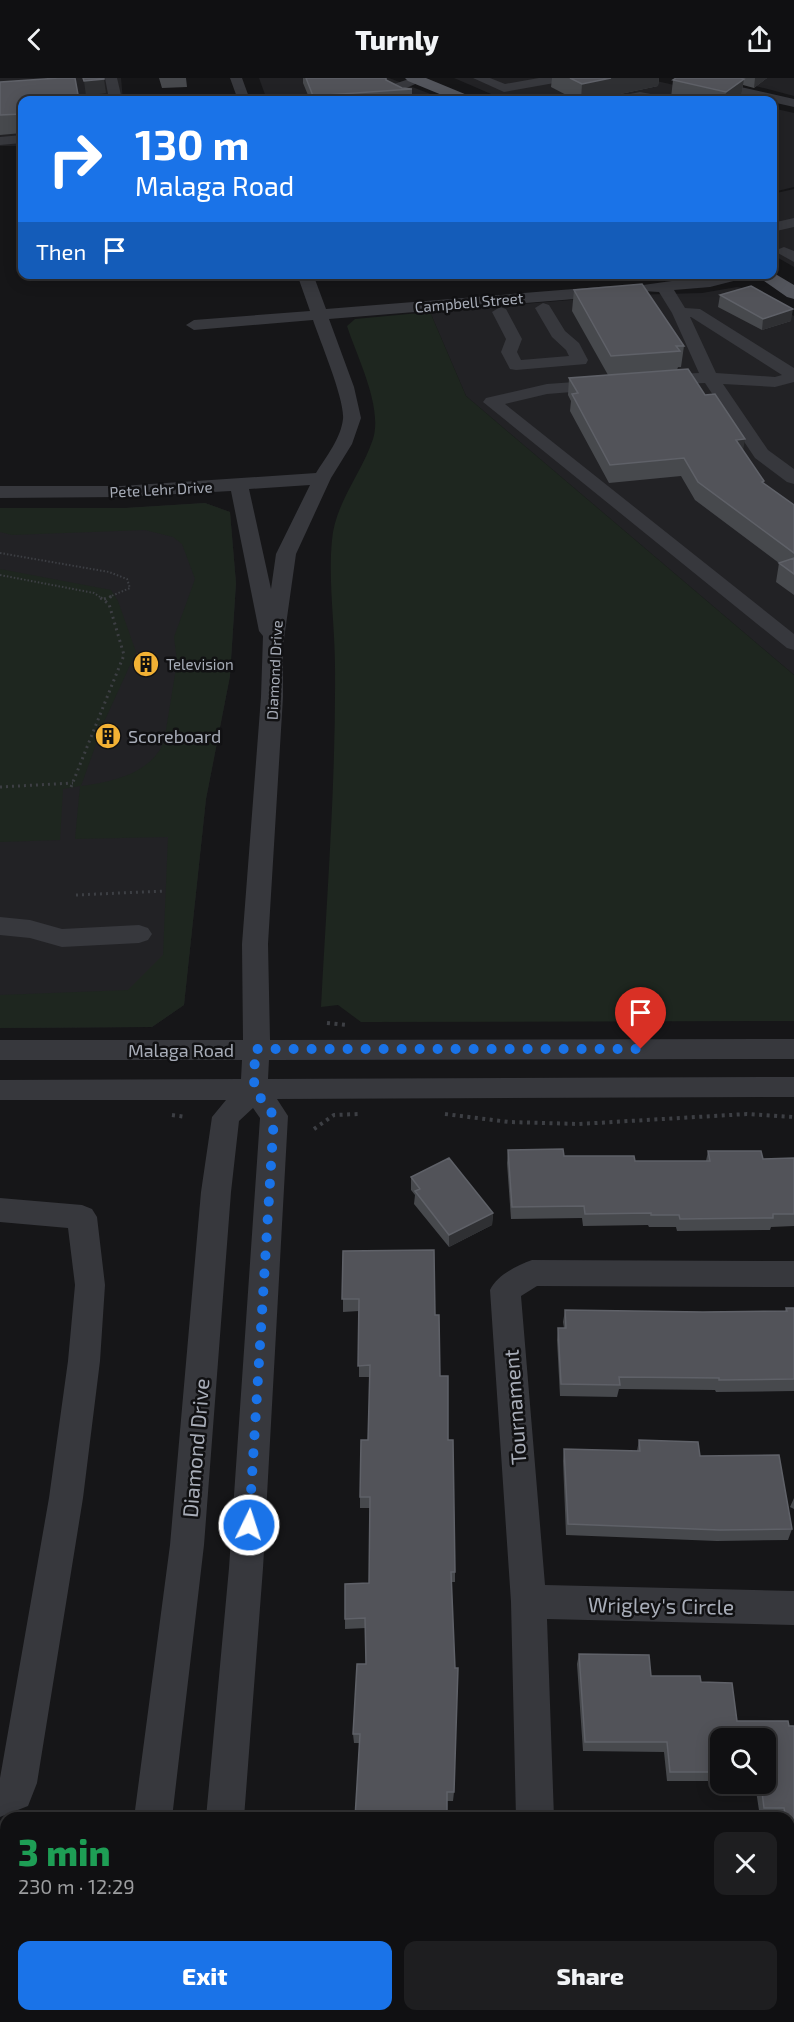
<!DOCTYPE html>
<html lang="en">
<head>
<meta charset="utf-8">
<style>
	body { margin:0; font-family:"Exo 2",sans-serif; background:#1e1e20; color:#f1f3f6; height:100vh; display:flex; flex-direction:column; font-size:22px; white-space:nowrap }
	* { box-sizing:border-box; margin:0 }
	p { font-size:20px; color:#9c9d9f }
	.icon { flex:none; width:33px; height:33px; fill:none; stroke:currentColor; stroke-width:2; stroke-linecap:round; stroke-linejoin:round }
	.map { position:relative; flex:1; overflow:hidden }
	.side { position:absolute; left:0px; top:1734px; width:795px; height:210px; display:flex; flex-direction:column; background:#101012; border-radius:18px 18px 0 0; box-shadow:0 3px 15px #0003,0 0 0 2px #303032 }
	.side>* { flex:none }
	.banner { position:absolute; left:18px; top:18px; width:759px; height:183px; border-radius:12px; box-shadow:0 3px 15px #0003,0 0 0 2px #303032; background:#1a73e8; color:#fff; overflow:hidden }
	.fabs { position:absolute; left:710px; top:1650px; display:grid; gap:12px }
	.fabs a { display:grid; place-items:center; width:66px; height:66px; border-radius:12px; background:#101012; box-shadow:0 3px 15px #0003,0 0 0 2px #303032; font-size:30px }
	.pin { position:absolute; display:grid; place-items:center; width:51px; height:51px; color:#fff; margin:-62px -26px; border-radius:50% 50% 50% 0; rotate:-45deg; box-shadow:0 0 6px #0007 }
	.pin .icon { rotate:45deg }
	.me { position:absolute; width:66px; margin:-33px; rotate:4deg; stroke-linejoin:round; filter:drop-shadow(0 0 4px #0008) }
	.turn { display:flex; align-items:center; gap:21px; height:126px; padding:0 18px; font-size:27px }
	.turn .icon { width:78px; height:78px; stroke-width:2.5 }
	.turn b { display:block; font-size:42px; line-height:51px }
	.then { display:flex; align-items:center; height:57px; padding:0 18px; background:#0003; gap:12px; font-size:22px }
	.round { display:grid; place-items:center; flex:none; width:63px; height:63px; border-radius:12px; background:#1e1e20 }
	.headline { display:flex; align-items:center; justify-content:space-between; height:102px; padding:0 18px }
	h1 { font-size:36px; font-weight:800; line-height:45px; color:#1e9e55 }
	.cta { display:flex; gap:12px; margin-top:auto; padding:12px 18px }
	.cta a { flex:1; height:69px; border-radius:12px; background:#1a73e8; color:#fff; font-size:24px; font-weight:800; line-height:69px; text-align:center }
	.cta a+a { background:#1e1e20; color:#f1f3f6 }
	header { display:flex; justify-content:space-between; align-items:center; height:78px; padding:0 18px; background:#101012; font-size:27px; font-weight:800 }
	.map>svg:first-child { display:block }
	.built { fill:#222225 }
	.green { fill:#1e261f }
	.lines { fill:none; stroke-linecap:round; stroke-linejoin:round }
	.path-far2 { stroke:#3d3f44; stroke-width:2; stroke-dasharray:1.5 2; stroke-linecap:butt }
	.path-far1 { stroke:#3d3f44; stroke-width:3; stroke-dasharray:2 4; stroke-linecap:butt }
	.path { stroke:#3d3f44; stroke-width:4; stroke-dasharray:3 4.5; stroke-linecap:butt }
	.minor { fill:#37383d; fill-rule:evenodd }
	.major { fill:#53555c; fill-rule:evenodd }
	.wall { fill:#47494d }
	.shaded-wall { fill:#2f3033 }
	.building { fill:#525359; stroke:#5f6168; stroke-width:1.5 }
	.route { stroke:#1a73e8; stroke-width:10; stroke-dasharray:0 18 }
	.labels { text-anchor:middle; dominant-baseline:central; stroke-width:5; stroke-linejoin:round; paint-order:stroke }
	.far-street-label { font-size:15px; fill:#a8adb8; stroke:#111113 }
	.far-poi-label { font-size:15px; fill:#a8adb8; stroke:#111113; text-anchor:start }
	.poi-label { font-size:18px; fill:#a8adb8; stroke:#111113; text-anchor:start }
	.street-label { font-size:18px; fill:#a8adb8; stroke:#111113 }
	.near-street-label { font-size:21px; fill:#a8adb8; stroke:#111113 }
</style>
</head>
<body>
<header><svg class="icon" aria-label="back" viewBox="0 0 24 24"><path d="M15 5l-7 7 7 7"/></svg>Turnly<svg class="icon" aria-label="share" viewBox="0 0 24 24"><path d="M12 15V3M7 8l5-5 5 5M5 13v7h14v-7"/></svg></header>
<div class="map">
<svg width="794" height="1944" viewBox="0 0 794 1944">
	<rect width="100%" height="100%" fill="#161618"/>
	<!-- built -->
	<path class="built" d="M0,0H121L123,22H22V68H0Z
		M259,0H389L446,22H267Z
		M454,0H643L741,22H505Z
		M720,0H794V18L752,7Z
		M772,30L794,35V109L773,114Z
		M794,111V189L773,177L772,116Z
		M737,209L754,212L794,238V597L466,318L430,234L630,217L702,215Z
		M205,425L230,434L236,505L230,598L206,721L184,927L152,949L0,950V430H125Z"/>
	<!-- green -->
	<path class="green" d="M430,234L466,318L794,597V943L361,944L338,927L321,929C327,816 336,702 335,589C335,547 328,503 332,462C335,425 362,395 373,361C383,329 357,279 347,248L355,241Z
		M205,425L230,434L236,505L230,598L206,721L184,927L152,949L0,950V917L128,912L163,877L168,759L75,761L80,708L63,711L60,762L0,764V491L111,512L118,523L136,574L104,644L81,708C112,704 150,696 164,664L177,584L174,559L195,501L182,466L173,459L145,452L12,457L0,454V430H125Z"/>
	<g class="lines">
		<!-- path-far2 -->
		<path class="path-far2" d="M0,475L109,494L127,501L130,510L109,519
			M0,497L94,515L100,519"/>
		<!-- path-far1 -->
		<path class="path-far1" d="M104,521L113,518
			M0,709L73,705
			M71,709L124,577L109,526L98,518
			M76,817L165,813"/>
		<!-- path -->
		<path class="path" d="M327,945L347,947
			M445,1036L509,1044L579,1046L747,1036L794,1039
			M172,1037L186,1039
			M314,1051L334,1037L359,1036"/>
		<!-- minor -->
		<path class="minor" d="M105,0H117L121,17L115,22H101L108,16Z
			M230,0H242L250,22H238Z
			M412,0L424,2L402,12L417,19L418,22H403L387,13L388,8Z
			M473,0H490L505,6L539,0H566L560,4L504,14Z
			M678,0H701L794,21V29L684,4Z
			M640,14L667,19L668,22H614L615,19Z
			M22,57V65L0,67V59Z
			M794,140V149L772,154V145Z
			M784,169L794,173V184L776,174L779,171Z
			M297,196H313L326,231L611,208L619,213L611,218L329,241L354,309L361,340L352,366L331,400L296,476L283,568V619L268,866L270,962L794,961V981L269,982L268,1001L794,999V1019L277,1021L288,1038L263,1490L244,1740H206L229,1490L260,1040L253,1030L239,1043L231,1114L204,1467L172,1740H134L170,1467L201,1114L212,1039L226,1022H0V1002L241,1001L242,982H0V962H243L242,866L261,619L263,558L259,553L231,413L121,419L0,420V408H121L316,395C326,379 341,360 343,341C345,322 320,263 313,242L194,252L186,247L194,242L310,233ZM310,407L276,476L271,511L249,411Z
			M722,196H751L749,199L710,209L674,212L685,230L700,231L794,290V304L775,309L723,306L768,372L794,391V406L787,404L755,380L705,305L656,307L650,306L647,302L650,298L656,297L699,295L672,235L659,214L643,213L641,210L643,207ZM690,239H691L782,297L775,299L716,295Z
			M543,225L549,227L565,253L579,265L588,282L586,286L516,292L510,291L501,274L506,261L492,234L500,229L506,231L522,261L517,274L521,282L569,278L566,272L552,259L535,230Z
			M603,302L609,303L612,307L609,311L547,316L505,326L794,556V572L787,570L483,324L486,320L547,306Z
			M0,839L30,842L62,851L139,847L148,850L152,856L148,862L139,865L62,869L30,860L0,857Z
			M0,1120L82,1127L92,1131L97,1139L105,1207L100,1283L83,1420L37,1705L28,1728L0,1739V1700L49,1420L68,1283L75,1207L68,1150L0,1144Z
			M532,1182L794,1183V1209L537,1208L521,1218L545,1507L794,1513V1547L547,1541L554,1740H516L511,1524L490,1212C497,1197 516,1188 532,1182Z
			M789,1831L794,1832V1872L789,1871Z
			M101,1938H143L142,1944H100Z
			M177,1938H219L218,1944H176Z
			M508,1938H550V1944H508Z"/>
		<!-- major -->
		<path class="major" d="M405,0H426L472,19L474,22H454L408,3Z
			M772,194L794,207V221L787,219L754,196H772Z"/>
	</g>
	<!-- wall -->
	<path class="wall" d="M159,0H186L187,9L162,10Z
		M303,0H386V2L402,10L412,11V22H310L303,5Z
		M552,0H659L658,8L592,22H576L551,9Z
		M676,0H767L754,10L743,7L741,19L737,22H681L671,20L673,2Z
		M0,4L22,22V55L0,57Z
		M574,212L684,268L681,289H678L677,292L705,317L743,372L764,406L794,427V517L776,504L779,485L695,422L681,398L609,405L570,333L571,323L568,317L569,300L608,297L572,233Z
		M720,217L791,243L762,252L718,229Z
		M508,1072L564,1078L635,1083H706L708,1073L763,1081L794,1080V1148L771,1149L770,1152L677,1153L676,1149H649L648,1147L583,1148L582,1140L511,1141L507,1085Z
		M411,1099L493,1135L492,1147L449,1169L414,1126L415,1117L411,1112Z
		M343,1173L435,1237L440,1298L448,1362L455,1494V1504H451L454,1714L453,1723H447L359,1665H354L353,1656L366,1586V1550L345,1551V1541L369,1505L370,1430H360V1419L368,1362L370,1299H359V1233L343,1234Z
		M786,1230H794V1313L716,1314L715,1312L619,1311L617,1319L560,1318L557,1262L558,1250H564L563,1244L565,1232L703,1234L785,1233Z
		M639,1362L700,1378L792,1451L788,1462L717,1463L566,1457L563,1383L564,1371L637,1373Z
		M794,1420V1431L790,1429Z
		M579,1576L651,1598L701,1604L737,1643L794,1648V1758H789V1740H780V1738L760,1739L755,1706H765V1660H720V1703H667L664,1674L583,1673L577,1586Z
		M581,1938H789L794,1944H581Z"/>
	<!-- shaded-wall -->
	<path class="shaded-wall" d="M611,0H659L658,8L592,22H581L582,6Z
		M755,0H767L754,10Z
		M104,1L106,15L86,18L84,3Z
		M744,1L741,19L737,22H725L726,14Z
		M793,231L791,243L762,252L763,241Z
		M745,361L742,379L736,362Z
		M493,1135L492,1147L449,1169V1157Z"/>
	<!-- building -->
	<path class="building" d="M59,0H75L79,22H22V36L0,37V4Z
		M83,0H104V1L84,3Z
		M306,0H386V2L402,10L412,11L313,18Z
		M570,0H611L582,6Z
		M676,0H740L744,1L726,14L673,2Z
		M642,206L684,268H676L680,273L611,278L574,212Z
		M751,208L793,231L763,241L720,217Z
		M688,291L705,317L715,316L745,361L736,362L764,403L762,404L794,427V475L698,404L684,380L610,387L572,316L578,315L569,300Z
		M794,480V496L779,485Z
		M563,1071L564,1078H634L635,1083H710L708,1073H761L763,1081L794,1080V1136H773V1140L680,1141L679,1137H651V1135L585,1136L584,1128L512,1129L508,1072Z
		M449,1080L493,1135L449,1157L415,1113L420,1111L411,1099Z
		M434,1172L435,1237H439L440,1298H448V1362H453L455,1494H451L455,1590H458L454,1714H447V1740H355L360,1656H353L357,1586H366L365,1540L345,1541V1506L369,1505L370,1419H360L361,1362H368L370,1287L358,1288L359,1221H342L343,1173Z
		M786,1230H794V1301L719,1302V1300L619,1299L620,1307L561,1306L558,1250H566L565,1232L703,1234L787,1233Z
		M639,1362L698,1364L700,1378L779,1377L792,1451L720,1452L568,1446L564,1371L640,1373Z
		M579,1576L649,1577L651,1598H700L701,1604L732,1605L737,1643H788L789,1648H794V1749H789V1740H786L784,1730H764L761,1706H765V1660H720V1694H670L667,1664H585Z
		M789,1931L794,1932V1944H583V1938H789Z
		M345,1938H444V1944H345Z"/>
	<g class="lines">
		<!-- route -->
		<path class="route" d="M249,1447L274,1038L254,1011L255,971H641"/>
	</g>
	<!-- icons -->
	<defs>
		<g id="building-disc" transform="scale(1.35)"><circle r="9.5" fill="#f2b134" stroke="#111113"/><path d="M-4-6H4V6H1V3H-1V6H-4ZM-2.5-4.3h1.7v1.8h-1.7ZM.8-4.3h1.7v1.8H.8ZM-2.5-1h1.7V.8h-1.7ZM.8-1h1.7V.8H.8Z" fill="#111"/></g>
	</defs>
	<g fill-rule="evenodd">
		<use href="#building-disc" x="146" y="586"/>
		<use href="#building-disc" x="108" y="658"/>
	</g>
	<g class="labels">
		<!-- far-street labels -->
		<g class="far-street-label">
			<text transform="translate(469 224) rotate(-5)">Campbell Street</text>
			<text transform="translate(161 411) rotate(-3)">Pete Lehr Drive</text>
			<text transform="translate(274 592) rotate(-87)">Diamond Drive</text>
		</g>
		<!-- far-poi labels -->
		<g class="far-poi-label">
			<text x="166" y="586">Television</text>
		</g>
		<!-- poi labels -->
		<g class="poi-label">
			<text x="128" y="658">Scoreboard</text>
		</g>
		<!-- street labels -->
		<g class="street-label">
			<text x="181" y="972">Malaga Road</text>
		</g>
		<!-- near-street labels -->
		<g class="near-street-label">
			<text transform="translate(514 1329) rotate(-94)">Tournament</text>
			<text transform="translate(195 1370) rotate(-85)">Diamond Drive</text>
			<text transform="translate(661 1527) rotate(1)">Wrigley's Circle</text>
		</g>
	</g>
</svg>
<div class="fabs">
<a><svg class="icon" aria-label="search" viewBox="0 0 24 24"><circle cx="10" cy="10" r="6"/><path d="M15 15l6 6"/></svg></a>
</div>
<div class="pin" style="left:641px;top:971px;background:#d93025"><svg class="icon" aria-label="arrive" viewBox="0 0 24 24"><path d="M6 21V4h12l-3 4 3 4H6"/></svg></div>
<svg class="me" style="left:249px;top:1447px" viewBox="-20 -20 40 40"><circle r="17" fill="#1a73e8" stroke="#fff" stroke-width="3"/><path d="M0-11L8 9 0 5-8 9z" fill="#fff"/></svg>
<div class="banner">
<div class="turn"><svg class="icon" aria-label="right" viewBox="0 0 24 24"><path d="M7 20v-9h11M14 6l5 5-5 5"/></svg><div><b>130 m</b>Malaga Road</div></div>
<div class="then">Then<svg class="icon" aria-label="arrive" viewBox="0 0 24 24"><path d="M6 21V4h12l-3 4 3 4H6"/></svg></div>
</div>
<section class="side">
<div class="headline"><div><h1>3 min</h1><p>230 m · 12:29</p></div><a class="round"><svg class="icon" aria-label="close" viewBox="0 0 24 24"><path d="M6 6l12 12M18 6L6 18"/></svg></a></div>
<div class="cta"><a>Exit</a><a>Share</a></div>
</section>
</div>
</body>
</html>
